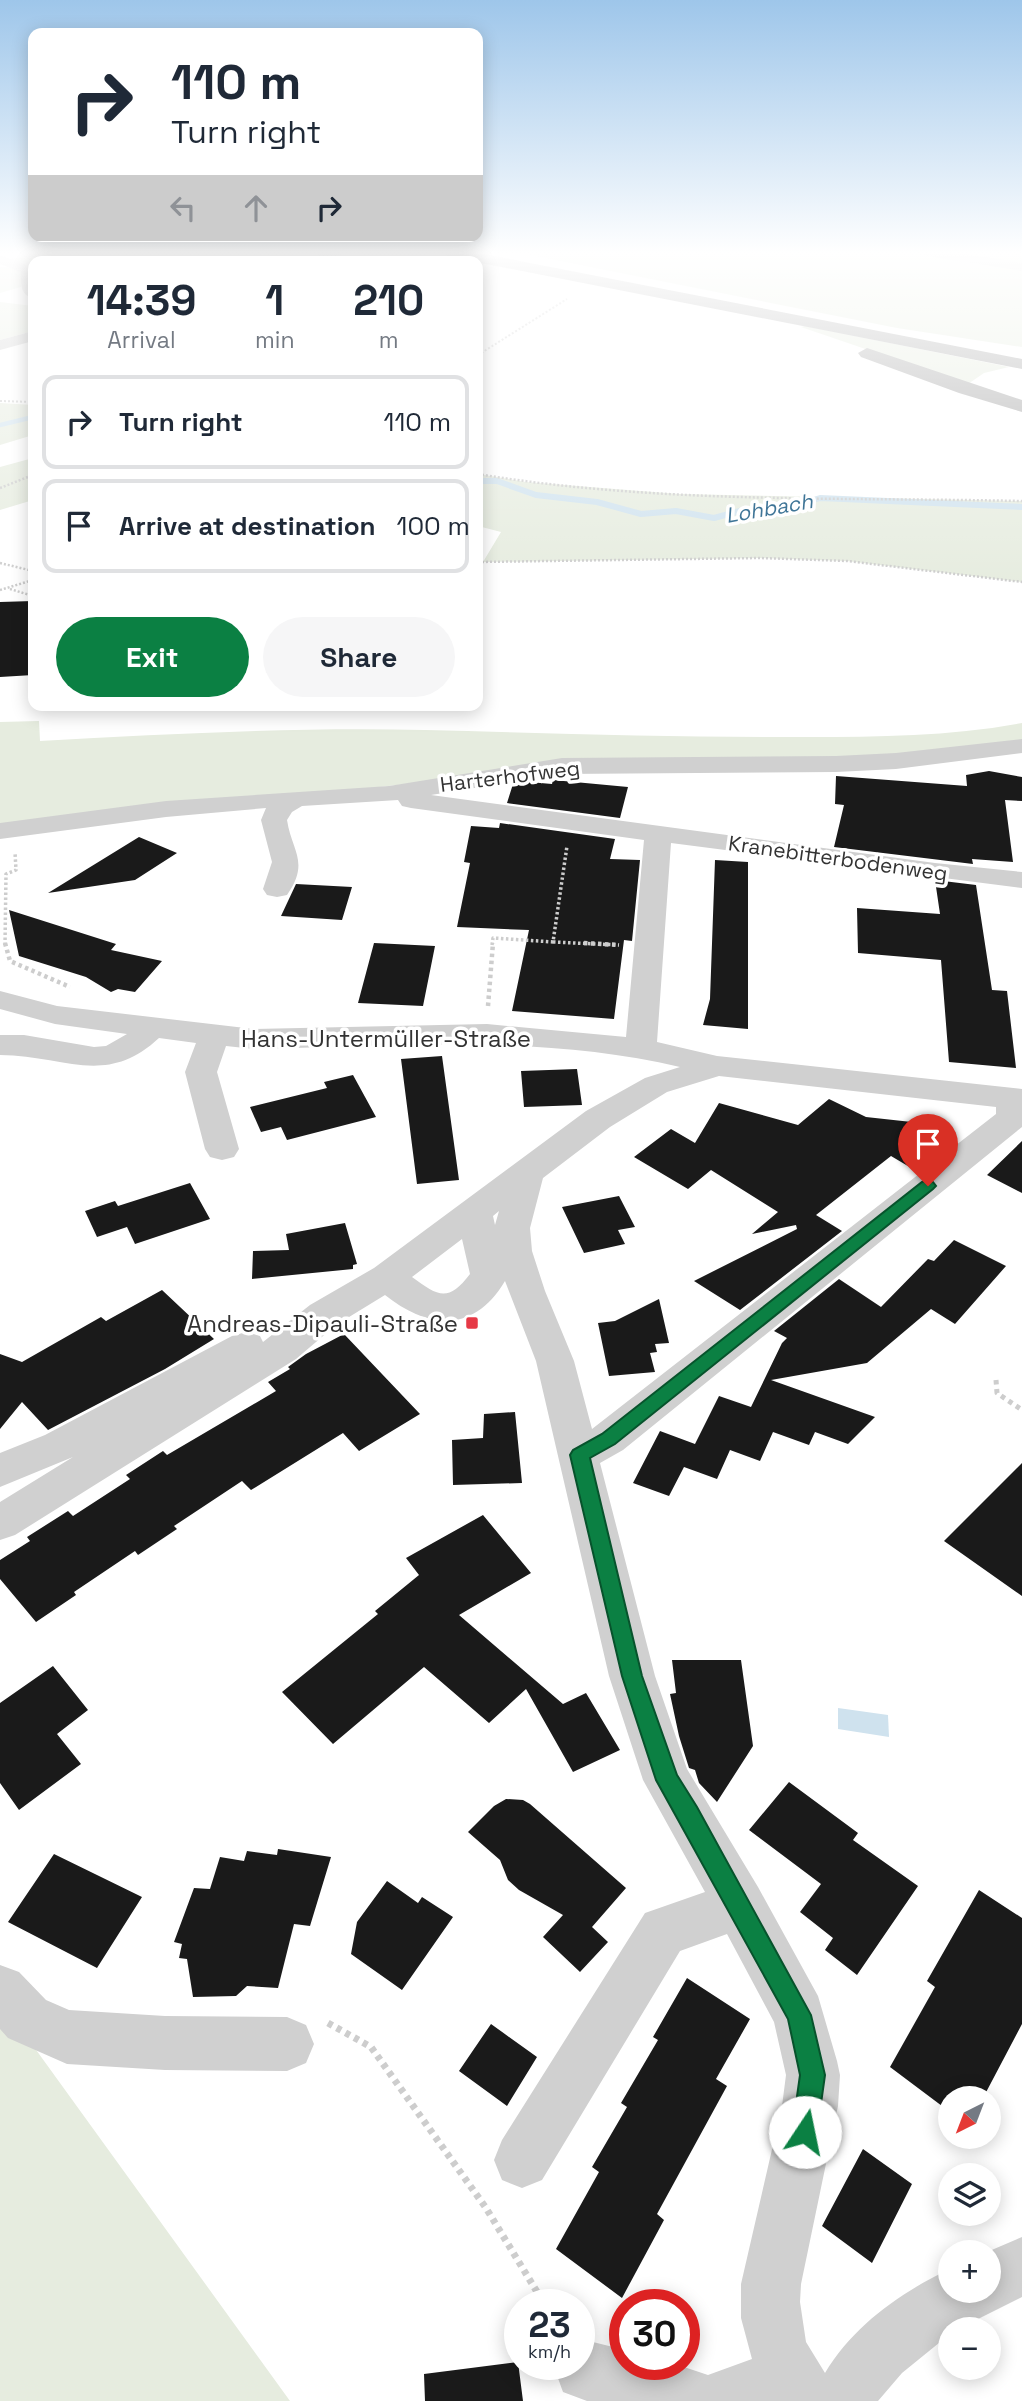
<!DOCTYPE html>
<html lang="en">
<head>
<meta charset="utf-8">
<style>
	body { margin:0; font-family:"Space Grotesk",sans-serif; background:#f6f6f7; color:#1f2937; height:100vh; display:flex; flex-direction:column; font-size:26px; white-space:nowrap }
	* { box-sizing:border-box; margin:0 }
	p { font-size:23px; color:#747a83 }
	.icon { flex:none; width:38px; height:38px; fill:none; stroke:currentColor; stroke-width:2; stroke-linecap:round; stroke-linejoin:round }
	.map { position:relative; flex:1; overflow:hidden }
	.drawer { position:absolute; left:28px; top:256px; width:455px; height:455px; display:flex; flex-direction:column; background:#fff; border-radius:14px; box-shadow:0 4px 18px #0003 }
	.drawer>* { flex:none }
	.hud { position:absolute; left:28px; top:28px; width:455px; height:214px; border-radius:14px; box-shadow:0 4px 18px #0003; background:#fff; color:#1f2937; overflow:hidden }
	.needle { width:46px; rotate:222deg }
	.fabs { position:absolute; left:938px; top:2086px; display:grid; gap:14px }
	.fabs a { display:grid; place-items:center; width:63px; height:63px; border-radius:50%; background:#fff; box-shadow:0 4px 18px #0003; font-size:35px }
	.speed { position:absolute; left:504px; top:2289px; display:flex; gap:14px; font-size:35px; font-weight:700; text-align:center }
	.speed>* { display:grid; place-content:center; width:91px; height:91px; border-radius:50%; background:#fff; box-shadow:0 4px 18px #0003; line-height:1 }
	.speed small { font-size:18px; font-weight:400 }
	.speed .limit { border:10px solid #d22; background:#fff; color:#111 }
	.pin { position:absolute; display:grid; place-items:center; width:60px; height:60px; color:#fff; margin:-72px -30px; border-radius:50% 50% 50% 0; rotate:-45deg; box-shadow:0 0 7px #0007 }
	.pin .icon { rotate:45deg }
	.me { position:absolute; width:77px; margin:-38px; rotate:11deg; stroke-linejoin:round; filter:drop-shadow(0 0 5px #0008) }
	.turn { display:flex; align-items:center; gap:24px; height:147px; padding:0 28px; font-size:32px }
	.turn .icon { width:91px; height:91px; stroke-width:2.5 }
	.turn b { display:block; font-size:49px; line-height:60px }
	.lanes { display:flex; align-items:center; height:66px; padding:0 28px; background:#0003; justify-content:center; gap:35px; direction:ltr }
	.lanes .off { opacity:.35 }
	.eta { display:flex; justify-content:space-evenly; align-items:center; height:119px; text-align:center }
	.eta b { font-size:42px; font-weight:800; line-height:49px }
	.cta { display:flex; gap:14px; margin-top:auto; padding:14px 28px }
	.cta a { flex:1; height:80px; border-radius:42px; background:#0b8043; color:#fff; font-size:28px; font-weight:800; line-height:80px; text-align:center }
	.cta a+a { background:#f6f6f7; color:#1f2937 }
	ul { padding:0; list-style:none }
	li { display:flex; align-items:center; gap:21px; height:94px; margin:0 14px 10px; padding:0 14px; border:4px solid #e0e1e3; border-radius:14px }
	li div { flex:1 }
	li b { display:block; font-size:26px }
	li em { font-style:normal }
	.map>svg:first-child { display:block }
	.green { fill:#e6ecdf }
	.water { fill:#cfe2ee }
	.lines { fill:none; stroke-linecap:round; stroke-linejoin:round }
	.stream-far1 { stroke:#cfe2ee; stroke-width:4.5 }
	.stream { stroke:#cfe2ee; stroke-width:6 }
	.building { fill:#1a1a1a }
	.path-far5 { stroke:#cdcdcd; stroke-width:2; stroke-dasharray:2 2; stroke-linecap:butt }
	.path-far4 { stroke:#cdcdcd; stroke-width:2.5; stroke-dasharray:2 2; stroke-linecap:butt }
	.path-far3 { stroke:#cdcdcd; stroke-width:3.5; stroke-dasharray:2.5 2.5; stroke-linecap:butt }
	.path-far2 { stroke:#cdcdcd; stroke-width:4.5; stroke-dasharray:3.5 3.5; stroke-linecap:butt }
	.path-far1 { stroke:#cdcdcd; stroke-width:5; stroke-dasharray:4.5 4.5; stroke-linecap:butt }
	.path { stroke:#cdcdcd; stroke-width:7; stroke-dasharray:5 5; stroke-linecap:butt }
	.minor { fill:#d0d0d0; fill-rule:evenodd }
	.major { fill:#ababab; fill-rule:evenodd }
	.route { fill:#0b8043; stroke:#07532c; stroke-width:2 }
	.poi-dot { fill:#e63946; stroke:#fff; stroke-width:2.5 }
	.labels { text-anchor:middle; dominant-baseline:central; stroke-width:7; stroke-linejoin:round; paint-order:stroke }
	.far-water-label { font-size:21px; font-style:italic; fill:#3f7597; stroke:#fff }
	.far-street-label { font-size:21px; fill:#333; stroke:#fff }
	.street-label { font-size:24px; fill:#333; stroke:#fff }
	.poi-label { font-size:24px; fill:#333; stroke:#fff; text-anchor:end }
</style>
</head>
<body>
<div class="map">
<svg width="1022" height="2401" viewBox="0 0 1022 2401">
	<rect width="100%" height="100%" fill="#fff"/>
	<!-- green -->
	<path class="green" d="M38,252H307L286,258L284,261H33V267L11,259Z
		M515,252H1022V347L897,328Z
		M0,267L18,268L23,273L21,287L0,293Z
		M0,302L33,306V331L0,340Z
		M805,326L1009,367L984,373L968,384L801,327Z
		M0,403L33,405V435L0,445Z
		M33,458V500L0,510V467Z
		M478,474L526,482L679,494L1022,501V582L847,561L760,558L483,562L501,532L478,526Z
		M39,721L40,741C168,734 297,727 425,730C544,733 661,737 780,737C860,737 943,738 1022,723V746L962,754L562,766L0,831V722Z
		M0,2000L290,2401H0Z"/>
	<!-- water -->
	<path class="water" d="M838,1708L888,1715L889,1737L838,1729Z"/>
	<g class="lines">
		<!-- stream-far1 -->
		<path class="stream-far1" d="M0,425L33,417"/>
		<!-- stream -->
		<path class="stream" d="M478,481H497L536,495L597,502L641,514L676,511L714,518L747,509L777,511L820,498L1022,507"/>
	</g>
	<!-- building -->
	<path class="building" d="M33,601V675L0,677V602Z
		M989,771L1022,777V801L1005,800L1013,862L972,859L973,864L834,847L844,805L835,804L836,776L967,786L966,775Z
		M553,780L628,787L620,818L507,803L513,784L529,782L552,784Z
		M500,823L615,839L610,859L640,860L632,941L624,940L614,1019L512,1011L529,930L457,927L470,863L464,862L471,826L499,828Z
		M139,837L177,853L135,880L48,893Z
		M715,860L748,862V1029L703,1025L710,999Z
		M935,880L976,885L992,990L1007,991L1016,1068L949,1062L941,960L858,953L857,908L940,914Z
		M296,884L352,887L342,920L281,916Z
		M9,910L116,944L111,950L162,961L135,992L118,989L111,992L86,977L19,956Z
		M374,943L435,946L423,1006L358,1003Z
		M442,1056L459,1180L417,1184L401,1059Z
		M577,1069L582,1105L524,1107L521,1071Z
		M353,1075L376,1117L287,1140L281,1127L261,1132L250,1107L327,1088L324,1082Z
		M829,1099L866,1117L939,1125L942,1153L918,1172L891,1156L816,1215L842,1231L740,1310L694,1281L797,1229L796,1225L752,1234L778,1212L711,1170L688,1189L634,1157L671,1129L695,1143L719,1103L798,1125Z
		M1022,1141V1193L987,1175Z
		M190,1183L210,1219L135,1244L127,1227L97,1237L85,1211L115,1201L118,1206Z
		M619,1196L635,1227L618,1230L625,1244L584,1253L562,1207Z
		M345,1223L357,1264L353,1265V1269L252,1279L253,1251L289,1250L286,1234Z
		M954,1240L1006,1266L955,1324L931,1309L867,1363L771,1380L875,1417L848,1444L815,1432L809,1445L773,1432L760,1461L730,1450L717,1479L684,1467L669,1496L633,1483L660,1431L695,1444L719,1396L751,1407L782,1343L787,1338L774,1331L839,1279L881,1307L928,1259L934,1261Z
		M162,1290L214,1339L165,1369L48,1430L22,1402L0,1429V1354L22,1362L101,1317L106,1321Z
		M659,1299L669,1343L655,1344L657,1352L650,1353L655,1372L609,1376L598,1323L615,1321Z
		M344,1334L420,1414L359,1451L343,1433L251,1490L242,1481L174,1526L177,1529L138,1555L135,1551L74,1592L76,1595L36,1622L0,1579V1560L30,1541L27,1537L68,1511L73,1516L130,1479L126,1475L163,1451L167,1455L276,1391L268,1382L290,1369L288,1367L306,1354Z
		M515,1412L522,1483L453,1485L452,1440L483,1438L484,1414Z
		M1022,1463V1596L944,1541Z
		M483,1515L531,1573L459,1615L563,1704L586,1693L620,1750L573,1772L526,1689L489,1723L424,1667L333,1744L282,1692L378,1614L375,1611L419,1575L406,1558Z
		M672,1660H741L753,1746L717,1802L699,1783L695,1770L689,1768L679,1736L670,1694L676,1693Z
		M53,1666L88,1710L57,1734L81,1764L19,1810L0,1783V1703Z
		M789,1782L858,1833L853,1840L918,1886L857,1975L825,1950L833,1938L800,1912L821,1884L749,1830Z
		M506,1799L523,1800L530,1804L626,1888L592,1927L608,1942L580,1972L543,1937L563,1915L519,1890L508,1880L500,1860L468,1832L494,1806Z
		M278,1849L331,1857L310,1926L294,1924L278,1988L247,1986L236,1996L193,1997L187,1959L179,1958L182,1944L174,1942L194,1888L210,1889L220,1857L244,1861L247,1851L277,1855Z
		M54,1854L142,1897L97,1968L8,1922Z
		M387,1881L418,1903L422,1897L453,1917L402,1990L351,1954L357,1922Z
		M979,1890L1022,1918V2024L983,2098H950V2112L890,2067L935,1987L927,1981Z
		M687,1978L750,2019L716,2079L727,2086L657,2214L664,2220L622,2298L556,2249L599,2172L592,2167L627,2107L621,2103L658,2040L653,2037Z
		M491,2024L537,2057L507,2106L459,2071Z
		M863,2149L912,2184L872,2263L822,2226Z
		M518,2362L523,2401H425L424,2374Z"/>
	<g class="lines">
		<!-- path-far5 -->
		<path class="path-far5" d="M364,254H425
			M478,355L567,299
			M0,401L33,402"/>
		<!-- path-far4 -->
		<path class="path-far4" d="M478,474C657,504 841,497 1022,501
			M0,488L33,475
			M478,562L760,558L847,561L1022,582
			M0,563L33,571
			M10,589L33,596
			M0,590L33,580"/>
		<!-- path-far3 -->
		<path class="path-far3" d="M553,942L619,945
			M5,945L6,874L16,870L15,852
			M492,945L493,938L553,942L567,846"/>
		<!-- path-far2 -->
		<path class="path-far2" d="M5,943L10,961L70,987
			M584,943L619,945
			M488,1006L493,943"/>
		<!-- path-far1 -->
		<path class="path-far1" d="M996,1380L997,1393L1022,1410"/>
		<!-- path -->
		<path class="path" d="M328,2023L371,2047L486,2208L545,2305"/>
		<!-- minor -->
		<path class="minor" d="M325,252H350L324,261H299Z
			M920,252H954L1022,263V271L927,256Z
			M0,255L33,267V298C20,295 21,284 21,272L0,264Z
			M33,331V341L0,350V340Z
			M1022,739V753L896,769L836,772L562,774L431,795L935,863L1022,872V888L671,843L657,1042L717,1056L1022,1089V1127L623,1450L600,1463L655,1676L687,1769L758,1887L818,1996L837,2061L840,2075L838,2106L801,2284L800,2302L806,2342L825,2373C853,2326 901,2292 950,2269V2291H989L987,2252L1022,2237V2297L958,2329H950V2334L902,2373L878,2401H587L563,2392L555,2370L557,2364H579V2342L585,2340L625,2350V2364H675L708,2375L752,2359L741,2318V2284L782,2106L786,2075L774,2022L727,1934L680,1951L542,2180L522,2188L502,2180L494,2160L502,2140L645,1913L705,1892L643,1780L609,1676L536,1361L505,1281C474,1333 429,1330 385,1295L336,1325L296,1359L15,1535L0,1540V1502L73,1457L0,1487V1453L45,1435L232,1336L246,1332L260,1336L263,1342L310,1305L374,1268L586,1111L645,1078L680,1067C541,1034 395,1046 254,1049L226,1046L217,1072L239,1149L234,1157L222,1160L210,1157L205,1149L185,1072L196,1043L159,1038C105,1088 64,1055 0,1055V1035H24L94,1047L106,1046L127,1034L55,1024L0,1009V991L57,1006L254,1029L487,1024L626,1037L644,840L411,808L402,806L398,800L302,806L292,812L287,820C292,852 310,862 287,895L277,897L267,895L263,889L272,862L261,820L266,808L166,817L0,839V823L166,801L389,786L562,758L836,756L896,753ZM719,1076L996,1107V1114L592,1429L574,1361L545,1291L532,1251L530,1228L543,1178L610,1127L667,1092ZM499,1211L495,1225L493,1216ZM462,1239L470,1274C448,1303 438,1296 412,1277Z
			M0,1965L19,1972L46,2000L69,2010L165,2016L287,2017L306,2025L314,2044L306,2063L287,2071L165,2070L67,2064L8,2038L0,2029Z"/>
		<!-- major -->
		<path class="major" d="M442,252H474L1022,359V369L450,257Z
			M867,348L1022,400V412L959,393L861,357L858,353Z"/>
	</g>
	<!-- sky -->
	<linearGradient id="sky" x2="0" y2="1"><stop stop-color="#9ec6ea"/><stop offset="0.43" stop-color="#fff"/><stop offset="1" stop-color="#fff" stop-opacity="0"/></linearGradient>
	<rect width="1022" height="588" fill="url(#sky)"/>
	<!-- route -->
	<path class="route" d="M928,1180L933,1182L936,1186L933,1189L615,1444L590,1458L642,1676L677,1775L697,1807L811,2015L825,2075L817,2132L814,2141L805,2144L796,2141L792,2132L800,2075L788,2019L656,1780L622,1676L570,1455L573,1450L602,1434L922,1182Z"/>
	<!-- markers -->
	<rect class="poi-dot" x="465" y="1316" width="14" height="14" rx="3.5"/>
	<g class="labels">
		<!-- far-water labels -->
		<g class="far-water-label">
			<text transform="translate(769 508) rotate(-10)">Lohbach</text>
		</g>
		<!-- far-street labels -->
		<g class="far-street-label">
			<text transform="translate(510 776) rotate(-7)">Harterhofweg</text>
			<text transform="translate(838 858) rotate(8)">Kranebitterbodenweg</text>
		</g>
		<!-- street labels -->
		<g class="street-label">
			<text x="386" y="1038">Hans-Untermüller-Straße</text>
		</g>
		<!-- poi labels -->
		<g class="poi-label">
			<text x="458" y="1323">Andreas-Dipauli-Straße</text>
		</g>
	</g>
</svg>
<div class="fabs">
<a><svg class="needle" viewBox="-14 -14 28 28"><path d="M0-13l5 13h-10z" fill="#e53935"/><path d="M0 13l5-13h-10z" fill="#747a83"/></svg></a>
<a><svg class="icon" aria-label="layers" viewBox="0 0 24 24"><path d="M12 4l9 5-9 5-9-5zM3 14l9 5 9-5"/></svg></a>
<a>+</a>
<a>−</a>
</div>
<div class="speed"><div>23<small>km/h</small></div><div class="limit">30</div></div>
<div class="pin" style="left:928px;top:1186px;background:#d93025"><svg class="icon" aria-label="arrive" viewBox="0 0 24 24"><path d="M6 21V4h12l-3 4 3 4H6"/></svg></div>
<svg class="me" style="left:805px;top:2132px" viewBox="-20 -20 40 40"><circle r="19" fill="#fff"/><path d="M0-13L10 11 0 6-10 11z" fill="#0b8043"/></svg>
<div class="hud">
<div class="turn"><svg class="icon" aria-label="right" viewBox="0 0 24 24"><path d="M7 20v-9h11M14 6l5 5-5 5"/></svg><div><b>110 m</b>Turn right</div></div>
<div class="lanes"><svg class="icon off" aria-label="left" viewBox="0 0 24 24"><path d="M17 20v-9H6M10 6l-5 5 5 5"/></svg><svg class="icon off" aria-label="ahead" viewBox="0 0 24 24"><path d="M12 20V5M6 11l6-6 6 6"/></svg><svg class="icon" aria-label="right" viewBox="0 0 24 24"><path d="M7 20v-9h11M14 6l5 5-5 5"/></svg></div>
</div>
<section class="drawer">
<div class="eta">
<div><b>14:39</b><p>Arrival</p></div>
<div><b>1</b><p>min</p></div>
<div><b>210</b><p>m</p></div>
</div>
<ul>
<li><svg class="icon" aria-label="right" viewBox="0 0 24 24"><path d="M7 20v-9h11M14 6l5 5-5 5"/></svg><div><b>Turn right</b></div><em>110 m</em></li>
<li><svg class="icon" aria-label="arrive" viewBox="0 0 24 24"><path d="M6 21V4h12l-3 4 3 4H6"/></svg><div><b>Arrive at destination</b></div><em>100 m</em></li>
</ul>
<div class="cta"><a>Exit</a><a>Share</a></div>
</section>
</div>
</body>
</html>
